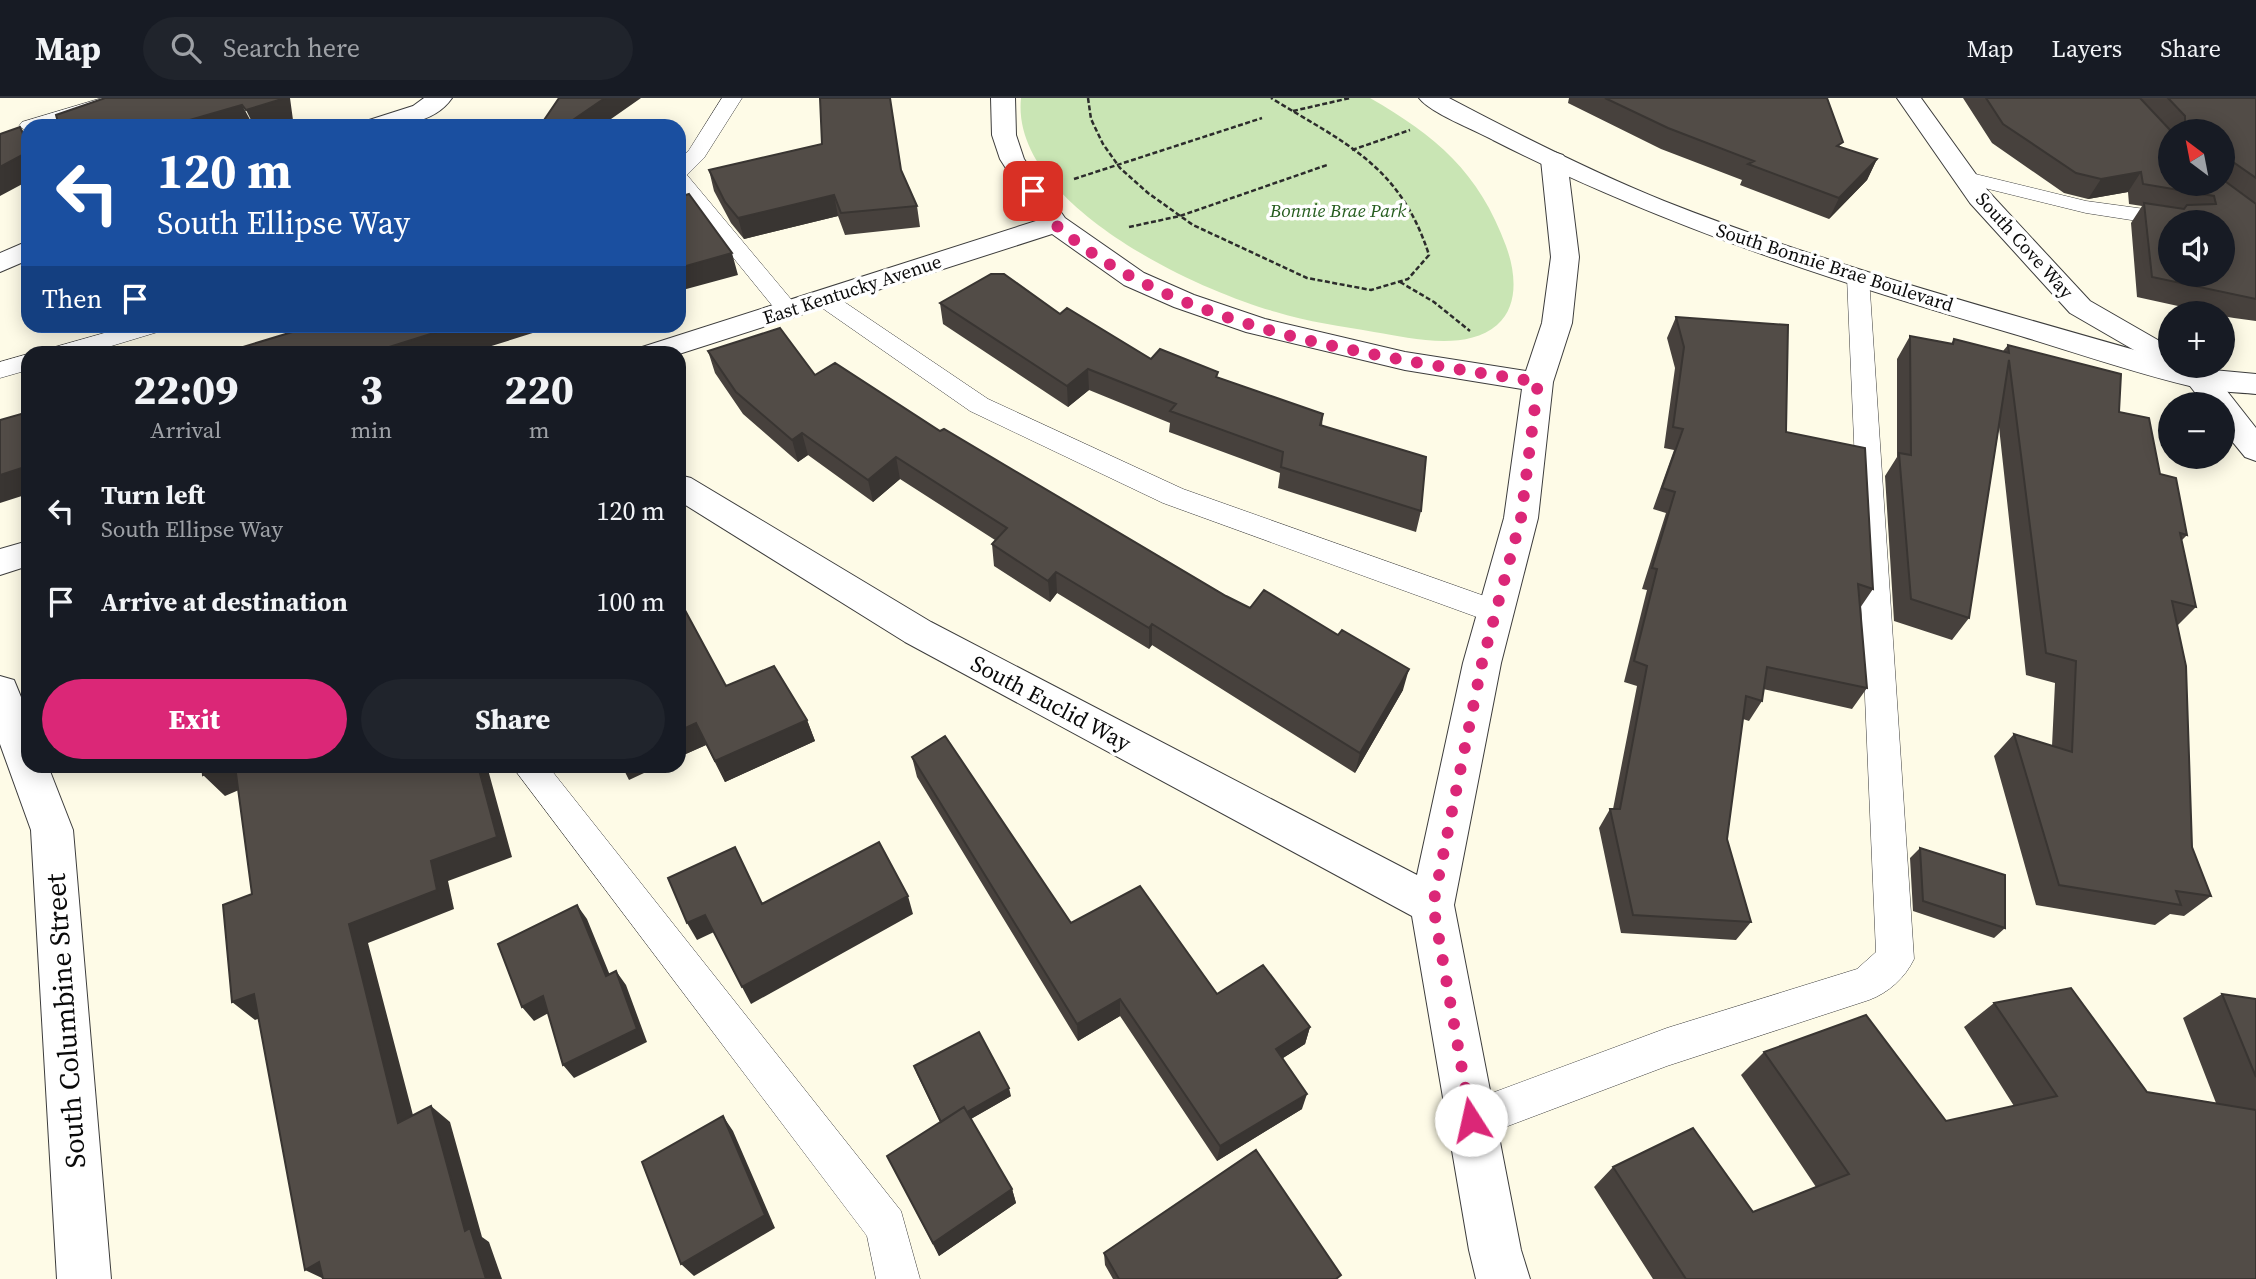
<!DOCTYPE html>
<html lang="en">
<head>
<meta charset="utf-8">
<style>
	body { margin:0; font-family:"Source Serif 4",serif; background:#20242c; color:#f1f3f6; height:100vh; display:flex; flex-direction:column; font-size:26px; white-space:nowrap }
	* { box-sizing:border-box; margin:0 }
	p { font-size:23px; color:#9ea1a6 }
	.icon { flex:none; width:38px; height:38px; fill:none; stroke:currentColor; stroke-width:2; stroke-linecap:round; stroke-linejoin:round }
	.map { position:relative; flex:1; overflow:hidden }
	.panel { position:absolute; left:21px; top:248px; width:665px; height:427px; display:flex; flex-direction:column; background:#171b24; border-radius:21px; box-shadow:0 4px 18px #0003 }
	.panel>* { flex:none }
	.top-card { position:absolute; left:21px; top:21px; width:665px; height:214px; border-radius:21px; box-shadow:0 4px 18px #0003; background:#1a4fa0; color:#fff; overflow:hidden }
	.needle { width:46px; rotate:328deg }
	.controls { position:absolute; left:2158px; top:21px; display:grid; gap:14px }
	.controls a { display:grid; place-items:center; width:77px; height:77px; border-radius:50%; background:#171b24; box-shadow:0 4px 18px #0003; font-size:35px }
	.pin { position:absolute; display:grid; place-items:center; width:60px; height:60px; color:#fff; margin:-30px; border-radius:14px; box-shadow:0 4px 10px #0006 }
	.me { position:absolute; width:77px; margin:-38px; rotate:350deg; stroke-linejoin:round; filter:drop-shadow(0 0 5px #0008) }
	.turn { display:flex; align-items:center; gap:24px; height:147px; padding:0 21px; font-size:32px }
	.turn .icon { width:91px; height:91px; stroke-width:2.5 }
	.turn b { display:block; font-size:49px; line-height:60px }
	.then { display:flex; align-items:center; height:66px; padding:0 21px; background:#0003; gap:14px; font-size:26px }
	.eta { display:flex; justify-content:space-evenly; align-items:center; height:119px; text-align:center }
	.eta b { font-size:42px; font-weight:800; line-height:49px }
	.primary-button { display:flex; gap:14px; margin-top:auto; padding:14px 21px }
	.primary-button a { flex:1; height:80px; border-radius:42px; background:#db2777; color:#fff; font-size:28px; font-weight:800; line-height:80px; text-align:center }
	.primary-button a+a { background:#20242c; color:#f1f3f6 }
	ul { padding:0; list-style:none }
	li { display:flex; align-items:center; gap:21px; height:91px; padding:0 21px }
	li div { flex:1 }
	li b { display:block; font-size:26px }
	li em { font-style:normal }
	header { display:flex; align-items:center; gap:42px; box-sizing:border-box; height:98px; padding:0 35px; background:#171b24; border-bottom:2px solid #363941 }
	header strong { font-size:33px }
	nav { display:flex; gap:38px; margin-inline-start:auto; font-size:24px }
	.search { width:490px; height:63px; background:#20242c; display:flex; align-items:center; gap:18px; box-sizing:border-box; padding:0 24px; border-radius:38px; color:#9ea1a6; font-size:26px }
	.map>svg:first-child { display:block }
	.green { fill:#c9e5b4 }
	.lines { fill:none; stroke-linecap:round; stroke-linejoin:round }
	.service-casing { stroke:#3d3d3d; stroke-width:1 }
	.minor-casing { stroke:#3d3d3d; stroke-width:2 }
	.tertiary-casing { stroke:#3d3d3d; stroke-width:2 }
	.path { stroke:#2c2c2c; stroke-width:2.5; stroke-dasharray:5 2.5; stroke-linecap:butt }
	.service { fill:#fff; fill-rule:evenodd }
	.minor { fill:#fff; fill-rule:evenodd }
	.tertiary { fill:#fff; fill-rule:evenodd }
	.wall { fill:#47413d; fill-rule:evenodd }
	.shaded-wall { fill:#393532 }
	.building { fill:#524c47; stroke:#393532; stroke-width:2; fill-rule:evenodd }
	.route { stroke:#db2777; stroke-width:12; stroke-dasharray:0 21.6 }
	.labels { text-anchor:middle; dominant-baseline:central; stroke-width:7; stroke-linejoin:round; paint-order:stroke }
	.far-park-label { font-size:19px; font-style:italic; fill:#265d1f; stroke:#fff }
	.far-street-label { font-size:19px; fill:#0a0a0a; stroke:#fff }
	.street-label { font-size:23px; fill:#0a0a0a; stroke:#fff }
	.near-street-label { font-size:28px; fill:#0a0a0a; stroke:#fff }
</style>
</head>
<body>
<header>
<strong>Map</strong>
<div class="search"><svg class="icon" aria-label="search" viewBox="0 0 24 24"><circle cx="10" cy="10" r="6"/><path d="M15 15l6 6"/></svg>Search here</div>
<nav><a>Map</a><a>Layers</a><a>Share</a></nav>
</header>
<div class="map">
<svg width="2256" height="1181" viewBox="0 0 2256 1181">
	<rect width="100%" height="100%" fill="#fefbe7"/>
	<!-- green -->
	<path class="green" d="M1021,0H1370C1436,38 1479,74 1506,148C1515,172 1520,207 1497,227C1465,254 1411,240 1374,234C1341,228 1308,224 1276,214C1193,191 1010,105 1021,0Z"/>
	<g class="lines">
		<!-- service casing -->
		<g class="service-casing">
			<path id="service" d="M102,0H133L130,4L50,28H28V34L19,28L22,24Z
				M722,0H742L704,60L687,77L795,206L799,211L795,216H779L679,93V62L689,52Z
				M1967,74L2086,103L2189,117L2197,119L2200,124H2170V128L2086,115L1960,84L1957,80L1960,76Z
				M1858,172L1866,174L1869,179L1914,861C1905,880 1888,895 1869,902L1667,968L1471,1042L1457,1036L1451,1022L1457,1008L1667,930L1857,871L1876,854L1847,179L1850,174Z
				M823,193L831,195L988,301L1183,391L1507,506L1511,514L1507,522L1496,525L1485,522L1163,405L970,313L815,205L811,200L815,195Z
				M129,228H165L161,233L85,256H45L48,251Z
				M28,256V272L0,280V264Z
				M512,668H548L901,1113L920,1181H876L867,1138Z"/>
		</g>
		<!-- minor casing -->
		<g class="minor-casing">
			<path id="minor" d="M424,0H452C433,28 393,28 363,28L366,23L413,8Z
				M991,0H1015L1016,37L1024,61L1065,120L1144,175L1194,197L1265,221L1405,254L1526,273L1542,225L1551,159L1541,62L1545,57L1554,54L1563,57L1567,62L1579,159L1572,225L1553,284L1538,420L1501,565L1454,807L1521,1152L1530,1181H1476L1469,1152L1412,818L905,544L679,403V377L691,380L931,524L1417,777L1463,565L1504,420L1522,291L1405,272L1246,234L1174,209L1124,187L1052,136L679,256H635L639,250L1039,122L1000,61L992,37Z
				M1897,0H1921L1988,93L2090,203L2170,249V268H2201L2212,274L2256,330V363L2245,359L2222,331V306H2204L2190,288L2165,270L2070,215L1970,105Z
				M28,143V162L0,174V155Z
				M28,443V468L0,477V451Z
				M0,578L14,582L28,616V668H48L73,732L111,1181H57L31,732L0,646Z"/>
		</g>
		<!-- tertiary casing -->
		<g class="tertiary-casing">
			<path id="tertiary" d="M1419,0H1449C1519,37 1590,73 1664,103C1829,168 2000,213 2170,262V268L2256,276V296C2237,294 2217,294 2198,290C2136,276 2075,254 2014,236C1835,184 1659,127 1493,42C1475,32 1430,15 1419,0Z"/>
		</g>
		<!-- path -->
		<path class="path" d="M1088,0L1091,21L1103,46L1120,70L1148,95L1193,127L1307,180L1371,192L1408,181L1429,157C1400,67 1346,46 1271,0
			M1293,13L1350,0
			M1352,52L1410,32
			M1074,81L1262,20
			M1129,129L1180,118L1327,67
			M1400,184L1434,204L1470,233"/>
		<!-- service -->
		<use href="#service" class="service"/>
		<!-- minor -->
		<use href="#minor" class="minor"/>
		<!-- tertiary -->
		<use href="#tertiary" class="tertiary"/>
	</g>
	<!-- wall -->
	<path class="wall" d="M1569,0H1827L1840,49L1877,61L1867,82L1829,121L1740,87L1742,82L1661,51L1568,5Z
		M1963,0H2256V223L2234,220L2222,218V215H2210L2137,199L2131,125L2142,108L2129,106L2128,94L2088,101L2064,95L1992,45ZM2170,33H2222V86Z
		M709,72H901L917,108L920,129L845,137L838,118L744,141L731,125L714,93Z
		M940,205L1060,216L1151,261L1218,274L1217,279L1323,316L1322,328L1421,413L1416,434L1278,390L1280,375L1169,334L1170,325L1089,292L1068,309L943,226Z
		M1676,219L1786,334L1873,491L1860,510L1867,590L1852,611L1763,591L1762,603L1749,623L1743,621L1727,741L1751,824L1736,842L1621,835L1599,730L1610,711H1613L1637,588L1624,584L1647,492L1642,491L1666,415L1653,411L1674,352L1664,350L1675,270L1667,240Z
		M1910,238L1951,246L1954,241L2003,253L2008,247L2119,314L2160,376L2187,437L2181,443L2196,509L2177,528L2192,749L2211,798L2184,818L2170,816L2155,827L2036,807L1994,658L2014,636L2052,648L2055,585L2026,577L1999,329L1969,520L1952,542L1894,523L1885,378L1897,359V261Z
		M708,253L815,277L940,333L1226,498L1403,592L1355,675L1152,547L1149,551L1057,495L1050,504L994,468L992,446L995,442L900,381L873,404L808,357L798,364L743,316L715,275Z
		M679,503L726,588L807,622L815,643L725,684L706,647L679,659Z
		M912,659L1071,825L1217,896L1310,929L1305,946L1283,960L1302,1011L1217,1063L1120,918L1078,943L917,679Z
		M1920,750L2005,830L1994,840L1913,813L1910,760Z
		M2222,896L2256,901V1181H1653L1594,1089L1613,1069L1753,1114L1816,1089L1741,977L1764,954L1946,1023L2014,1008L1964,929L1994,905L2147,994L2216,1005L2183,920Z
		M914,968L1011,998L971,1021L1012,1091L1016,1105L939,1158L887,1058L940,1024L917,976Z
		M1104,1155L1339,1181H1113L1105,1167Z"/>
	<!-- shaded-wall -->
	<path class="shaded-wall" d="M282,0H290L293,22L273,28H254L246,12Z
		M605,0H641L601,28H564Z
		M242,7L253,27L169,28Z
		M20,29L28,40V47Z
		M28,54V83L0,98V69Z
		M1877,61L1867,82L1829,121L1839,100Z
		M2141,74L2128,94L2088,101L2101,81Z
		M834,97L838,118L744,141L738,120Z
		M732,155L738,177L679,193V170Z
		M456,228L467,250L448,256H367Z
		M478,228H555L469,255L459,234Z
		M1088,271L1089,292L1068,309L1067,288Z
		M802,335L808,357L798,364L792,342Z
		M896,359L900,381L873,404L868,382Z
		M28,368V396L0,405V377Z
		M1056,474L1057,495L1050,504L1048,483Z
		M1152,526V547L1149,551V530Z
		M1409,571L1403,592L1355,675L1360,655Z
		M807,622L815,643L725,684L715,663Z
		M696,625L706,647L679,659V633Z
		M224,668H238L255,685L225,698L203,677Z
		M478,668H487L512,759L448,783L454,811L368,845L419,1040L398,1025L349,826L431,763Z
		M622,668H659L629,682Z
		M908,798L913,816L751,906L742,889Z
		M577,807L587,821L616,892L606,878Z
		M705,817L714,834L697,842L687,825Z
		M616,873L626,887L647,944L574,980L563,967Z
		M254,896L277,914L255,922L232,904Z
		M543,898L554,912L534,923L522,909Z
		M1120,901V918L1078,943L1077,926Z
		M1310,929L1305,946L1272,967L1276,951Z
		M1009,990L1011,998L946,1035L943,1028Z
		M1307,996L1302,1011L1217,1063L1220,1048Z
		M431,1008L450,1024L482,1139L489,1144L502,1181H486L465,1133Z
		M723,1018L733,1033L775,1130L694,1178L681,1166Z
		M1012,1091L1016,1105L939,1158L933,1145Z
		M319,1164L324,1181L305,1172Z"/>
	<!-- building -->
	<path class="building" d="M105,0H282V1L246,12L242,7L169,28H59L56,17Z
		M559,0H605L564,28H540Z
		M820,0H890L901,72L917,108L841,115L834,97L738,120L725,104L709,72L822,46Z
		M1605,0H1827L1843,44L1837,48L1877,61L1839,100L1748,66L1754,63L1668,30Z
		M1986,0H2140L2171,33L2170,86H2222V81L2256,106V201L2152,179L2144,105L2184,111L2187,107L2216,106L2214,98L2143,86L2141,74L2101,81L2076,75L2003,26ZM2170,124H2222V177H2170Z
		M2168,0H2256V80L2233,64H2222V33H2185V18Z
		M20,29L28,47V54L0,69V36Z
		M689,96L732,155L679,170V99Z
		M991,176H1004L1060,216L1067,210L1151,261L1160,251L1218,274L1216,279L1323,316L1320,327L1426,359L1421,413L1281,369L1283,354L1170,313L1176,306L1088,271L1067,288L940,205Z
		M1676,219L1788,227L1786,334L1865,350L1873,491L1858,486L1867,590L1767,569L1762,603L1746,598L1727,741L1751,824L1633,817L1610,711H1620L1647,568L1634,563L1657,471L1652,470L1675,394L1662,390L1683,331L1673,329L1684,249Z
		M312,228H478L459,234L456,228L367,256H220Z
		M780,230L815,277L835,265L940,333L944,331L1226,498L1250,510L1264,492L1338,537L1342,532L1409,571L1360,655L1152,526L1149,530L1056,474L1048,483L992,446L1007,430L896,359L868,382L802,335L792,342L736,294L708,253Z
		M1910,238L1953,246L1954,241L2009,255L2008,247L2121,276L2119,314L2149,320L2160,376L2176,380L2187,437L2180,435L2196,509L2172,503L2186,568L2192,749L2211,798L2176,793L2181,807L2059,787L2014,636L2072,654L2076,563L2046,555L2009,262L1969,520L1911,501L1899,355L1911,357Z
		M28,314V368L0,377V322Z
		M679,503H680L726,588L774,568L807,622L715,663L696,625L679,633Z
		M945,638L1071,825L1140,788L1217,896L1263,867L1310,929L1276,951L1307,996L1220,1048L1120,901L1077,926L912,659Z
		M202,668H224L203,677Z
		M235,668H478L497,739L431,763L437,792L349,826L398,1025L431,1008L465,1133L470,1130L486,1181H323L319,1164L305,1172L254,896L232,904L223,807L252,796Z
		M879,744L908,798L742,889L705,817L687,825L668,780L735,749L762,806Z
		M1920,750L2005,777V830L1923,803Z
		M577,807L606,878L616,873L637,931L563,967L543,898L522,909L498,846Z
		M2071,890L2147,994L2256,1012V1181H1686L1613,1069L1693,1030L1753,1114L1849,1076L1764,954L1866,917L1946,1023L2057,998L1994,905Z
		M2222,896L2256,901V979Z
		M979,934L1009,990L967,1014L964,1009L941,1024L914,968Z
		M964,1009L1012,1091L933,1145L887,1058Z
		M723,1018L765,1117L681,1166L642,1064Z
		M1256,1052L1341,1177L1336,1181H1119L1104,1155Z"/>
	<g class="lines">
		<!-- route -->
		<path class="route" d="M1033,93C1041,104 1047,119 1057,128C1178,234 1383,259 1538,284L1521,420L1482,565L1433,807L1471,1022"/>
	</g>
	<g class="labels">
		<!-- far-park labels -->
		<g class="far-park-label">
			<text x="1338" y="112">Bonnie Brae Park</text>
		</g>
		<!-- far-street labels -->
		<g class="far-street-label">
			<text transform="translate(2025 147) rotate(48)">South Cove Way</text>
			<text transform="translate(1835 169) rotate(18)">South Bonnie Brae Boulevard</text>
			<text transform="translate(852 191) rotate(-18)">East Kentucky Avenue</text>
		</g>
		<!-- street labels -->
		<g class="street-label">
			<text transform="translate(1051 605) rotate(28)">South Euclid Way</text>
		</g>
		<!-- near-street labels -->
		<g class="near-street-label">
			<text transform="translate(65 923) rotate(-94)">South Columbine Street</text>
		</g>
	</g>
</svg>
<div class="controls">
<a><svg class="needle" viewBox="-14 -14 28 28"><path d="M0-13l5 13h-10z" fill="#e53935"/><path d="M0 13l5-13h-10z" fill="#9ea1a6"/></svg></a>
<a><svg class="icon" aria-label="sound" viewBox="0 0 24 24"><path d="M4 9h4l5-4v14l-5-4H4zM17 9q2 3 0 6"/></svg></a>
<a>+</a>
<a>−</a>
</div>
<div class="pin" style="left:1033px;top:93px;background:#d93025"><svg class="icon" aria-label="arrive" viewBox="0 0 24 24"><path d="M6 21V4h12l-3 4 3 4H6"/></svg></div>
<svg class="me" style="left:1471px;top:1022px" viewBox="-20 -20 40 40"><circle r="19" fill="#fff"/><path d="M0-13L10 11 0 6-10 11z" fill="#db2777"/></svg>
<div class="top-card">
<div class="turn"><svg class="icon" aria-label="left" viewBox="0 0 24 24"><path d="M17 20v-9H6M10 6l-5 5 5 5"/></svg><div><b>120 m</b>South Ellipse Way</div></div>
<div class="then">Then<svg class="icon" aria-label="arrive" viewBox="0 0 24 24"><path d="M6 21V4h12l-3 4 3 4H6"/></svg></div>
</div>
<section class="panel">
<div class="eta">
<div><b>22:09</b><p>Arrival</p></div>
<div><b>3</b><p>min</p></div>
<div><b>220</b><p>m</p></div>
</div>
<ul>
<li><svg class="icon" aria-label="left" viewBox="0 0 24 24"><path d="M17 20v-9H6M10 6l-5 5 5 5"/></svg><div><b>Turn left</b><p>South Ellipse Way</p></div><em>120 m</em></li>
<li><svg class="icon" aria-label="arrive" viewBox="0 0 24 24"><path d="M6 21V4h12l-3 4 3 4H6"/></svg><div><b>Arrive at destination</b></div><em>100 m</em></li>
</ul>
<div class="primary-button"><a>Exit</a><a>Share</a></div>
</section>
</div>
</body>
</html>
